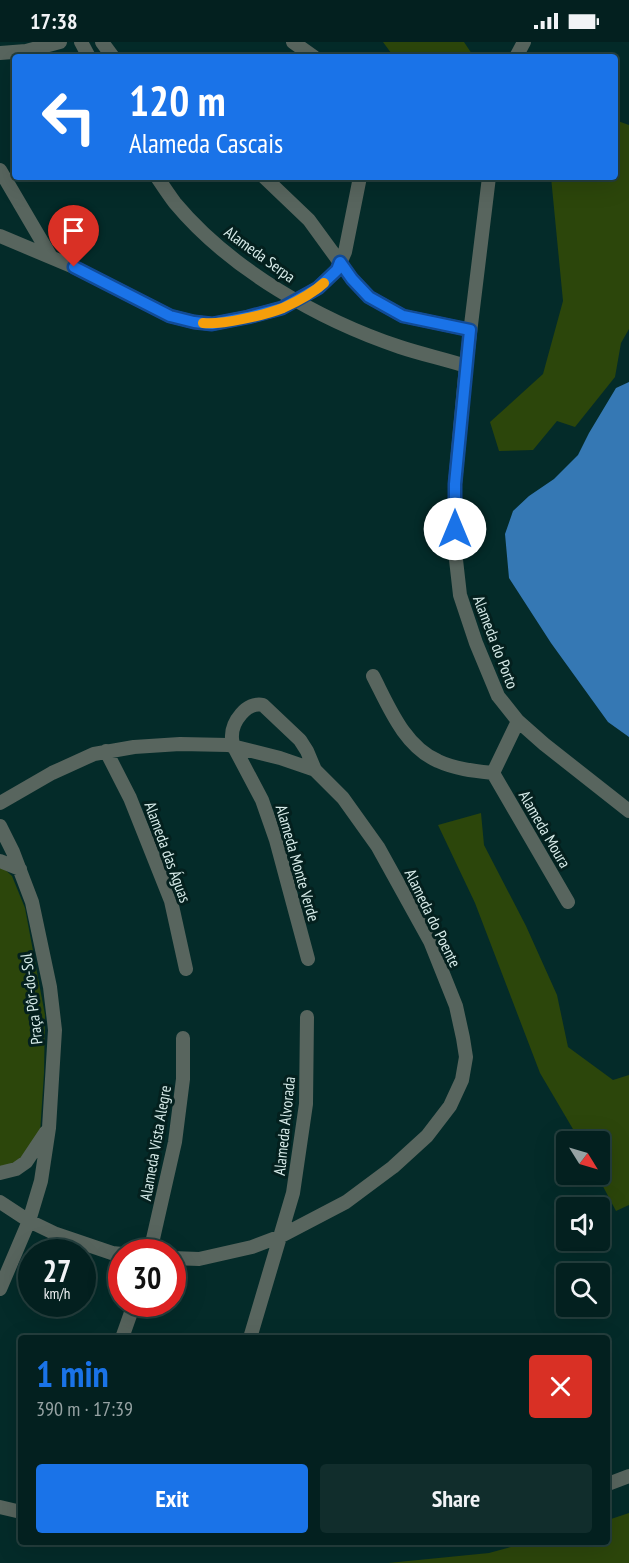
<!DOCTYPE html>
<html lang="en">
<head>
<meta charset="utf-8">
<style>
	body { margin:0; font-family:"PT Sans Narrow",sans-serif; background:#112d2c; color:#f1f3f6; height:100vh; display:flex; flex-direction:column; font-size:22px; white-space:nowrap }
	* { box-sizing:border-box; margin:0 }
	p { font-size:20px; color:#97a3a4 }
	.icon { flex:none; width:33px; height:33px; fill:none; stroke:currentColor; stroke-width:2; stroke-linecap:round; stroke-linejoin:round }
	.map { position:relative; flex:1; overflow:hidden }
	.details { position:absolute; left:18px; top:1293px; width:592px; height:210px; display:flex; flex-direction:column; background:#03201f; border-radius:6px; box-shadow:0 6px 24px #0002,0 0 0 2px #243e3d }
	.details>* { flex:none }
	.top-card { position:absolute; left:12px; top:12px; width:606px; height:126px; border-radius:6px; box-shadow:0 6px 24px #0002,0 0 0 2px #243e3d; background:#1a73e8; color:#fff; overflow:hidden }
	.needle { width:39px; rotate:127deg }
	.controls { position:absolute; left:556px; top:1089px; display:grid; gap:12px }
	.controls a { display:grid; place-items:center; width:54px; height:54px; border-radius:6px; background:#03201f; box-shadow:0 6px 24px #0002,0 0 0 2px #243e3d; font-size:30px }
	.speed { position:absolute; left:18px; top:1197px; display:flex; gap:12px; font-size:30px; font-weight:700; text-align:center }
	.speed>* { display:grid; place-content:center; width:78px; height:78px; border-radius:50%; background:#03201f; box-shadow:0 6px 24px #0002,0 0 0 2px #243e3d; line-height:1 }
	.speed small { font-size:15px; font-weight:400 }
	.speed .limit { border:9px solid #d22; background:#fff; color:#111 }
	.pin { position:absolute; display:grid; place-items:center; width:51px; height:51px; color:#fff; margin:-62px -26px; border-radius:50% 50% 50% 0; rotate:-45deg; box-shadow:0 0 6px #0007 }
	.pin .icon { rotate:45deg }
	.me { position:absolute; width:66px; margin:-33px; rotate:0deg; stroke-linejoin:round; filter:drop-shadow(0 0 4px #0008) }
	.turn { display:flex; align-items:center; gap:21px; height:126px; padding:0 18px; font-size:27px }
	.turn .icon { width:78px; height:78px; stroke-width:2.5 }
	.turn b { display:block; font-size:42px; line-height:51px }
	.round { display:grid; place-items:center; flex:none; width:63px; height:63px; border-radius:6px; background:#112d2c }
	.head { display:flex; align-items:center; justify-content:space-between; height:102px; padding:0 18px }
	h1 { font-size:36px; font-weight:600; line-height:45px; color:#1a73e8 }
	.action { display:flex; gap:12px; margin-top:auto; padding:12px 18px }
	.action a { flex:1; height:69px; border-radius:6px; background:#1a73e8; color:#fff; font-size:24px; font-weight:600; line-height:69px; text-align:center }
	.action a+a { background:#112d2c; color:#f1f3f6 }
	.status { display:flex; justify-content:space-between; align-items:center; height:42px; padding:0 30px; background:#03201f; direction:ltr }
	.status svg { height:16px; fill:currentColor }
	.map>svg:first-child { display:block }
	.green { fill:#2c460b }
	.water { fill:#3578b4 }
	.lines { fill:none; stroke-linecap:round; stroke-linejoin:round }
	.minor { stroke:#58655e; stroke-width:14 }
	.route-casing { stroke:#114b97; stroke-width:15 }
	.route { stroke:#1a73e8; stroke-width:10 }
	.slow { stroke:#f59e0b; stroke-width:10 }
	.labels { text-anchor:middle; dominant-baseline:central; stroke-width:6; stroke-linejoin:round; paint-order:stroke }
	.street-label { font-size:16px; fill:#d7ebe9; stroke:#04201e }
</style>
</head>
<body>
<div class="status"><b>17:38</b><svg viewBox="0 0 49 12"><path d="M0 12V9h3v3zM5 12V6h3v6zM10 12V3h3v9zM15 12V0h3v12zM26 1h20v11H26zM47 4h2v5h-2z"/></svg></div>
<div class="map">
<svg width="629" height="1521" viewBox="0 0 629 1521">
	<rect width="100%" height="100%" fill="#042b29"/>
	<!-- green -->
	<path class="green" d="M383,0H464L474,15H394Z
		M615,78L629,83V287L621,301L615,335L575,385L557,379L533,408L499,409L490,380L543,332L563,259L551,135H615Z
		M481,771L484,803L526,884L557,953L568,1005L613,1038L629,1033V1163L616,1169L597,1133L600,1132V1100L580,1099L540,1031L475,861L438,783Z
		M0,823L12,834L25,866L45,973L44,1031L40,1091L19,1119L4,1124H0Z
		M629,1471V1521H388L489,1511L529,1500H608V1478Z"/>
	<!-- water -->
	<path class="water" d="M629,340V695L608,680L551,601L509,536L505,492L513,469L529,454L554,437L578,413L589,391L616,346Z"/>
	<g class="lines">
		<!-- minor -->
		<path class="minor" d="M81,0L89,15
			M102,0L113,15
			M293,0L314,15
			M0,11L26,9L60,0
			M516,15L524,0
			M0,128L51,215
			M157,135C163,144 169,153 175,161C230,227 319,278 400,305C421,312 444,317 466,324
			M264,135L309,178L352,237L369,255L403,274L470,288
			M489,135L466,324L455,442V509L460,553L476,601L498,654L518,679L544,702L629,769
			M0,194L74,225L170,274L194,280L212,282L248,275L282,266L318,246L337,228L345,210L360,135
			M373,634C389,665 404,704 438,719C455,727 475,729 493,731L518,679
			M106,709L130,756L171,859L186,927
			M493,731L568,860
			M0,761L52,731L94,712L134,705L180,702L228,703L280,716L315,728L343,756L378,805L430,899L456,964L463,996L466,1015L462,1038L450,1064L427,1094L393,1125L346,1160L281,1194L252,1205L199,1217L172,1216
			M0,784L13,810L32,860L50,945L55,988L49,1086L41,1139L29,1179L0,1247
			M0,819L20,827
			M308,917L276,798L262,758L234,705C233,702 232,699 232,696C231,680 247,659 263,663L300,698L307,709L315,728
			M0,1131L16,1127L26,1120L46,1090
			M0,1160L29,1179L56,1192L112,1211L122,1212
			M150,1210L175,1100L183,1037V996
			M122,1296L134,1262
			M250,1296L293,1151L306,1062L307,975
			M608,1442L629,1434
			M0,1465L21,1470"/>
	</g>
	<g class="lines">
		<!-- route casing -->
		<g class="route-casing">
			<path id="route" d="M74,225L170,274L194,280L212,282L248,275L282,266L318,246L337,228L340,220L352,237L369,255L403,274L470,288L455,442V487"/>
		</g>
		<!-- route -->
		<use href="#route" class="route"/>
		<!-- slow -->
		<path class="slow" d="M203,281C222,283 265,273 283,266C296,260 313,251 324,241"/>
	</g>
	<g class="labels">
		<!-- street labels -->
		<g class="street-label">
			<text transform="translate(260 212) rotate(36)">Alameda Serpa</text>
			<text transform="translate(496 600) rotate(69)">Alameda do Porto</text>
			<text transform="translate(545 787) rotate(60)">Alameda Moura</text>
			<text transform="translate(168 810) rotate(70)">Alameda das Águas</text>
			<text transform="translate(298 821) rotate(74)">Alameda Monte Verde</text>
			<text transform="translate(433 876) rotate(64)">Alameda do Poente</text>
			<text transform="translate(31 957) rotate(-97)">Praça Pôr-do-Sol</text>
			<text transform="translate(284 1084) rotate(-84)">Alameda Alvorada</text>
			<text transform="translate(155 1101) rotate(-80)">Alameda Vista Alegre</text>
		</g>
	</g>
</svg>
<div class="controls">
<a><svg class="needle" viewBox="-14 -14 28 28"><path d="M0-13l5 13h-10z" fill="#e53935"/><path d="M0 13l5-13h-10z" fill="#97a3a4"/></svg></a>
<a><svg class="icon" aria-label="sound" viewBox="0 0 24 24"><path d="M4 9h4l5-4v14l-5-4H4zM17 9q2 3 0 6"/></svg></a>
<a><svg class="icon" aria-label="search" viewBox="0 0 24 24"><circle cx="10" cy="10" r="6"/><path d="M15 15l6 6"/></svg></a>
</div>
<div class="speed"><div>27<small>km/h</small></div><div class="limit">30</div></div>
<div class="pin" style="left:74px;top:225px;background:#d93025"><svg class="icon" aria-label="arrive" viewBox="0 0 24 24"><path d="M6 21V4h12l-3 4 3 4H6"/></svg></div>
<svg class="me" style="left:455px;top:487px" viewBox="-20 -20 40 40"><circle r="19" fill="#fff"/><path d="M0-13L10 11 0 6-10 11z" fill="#1a73e8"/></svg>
<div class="top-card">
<div class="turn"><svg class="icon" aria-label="left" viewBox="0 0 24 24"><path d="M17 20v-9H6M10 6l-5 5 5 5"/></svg><div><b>120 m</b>Alameda Cascais</div></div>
</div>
<section class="details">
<div class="head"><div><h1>1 min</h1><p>390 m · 17:39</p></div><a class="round" style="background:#d93025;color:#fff"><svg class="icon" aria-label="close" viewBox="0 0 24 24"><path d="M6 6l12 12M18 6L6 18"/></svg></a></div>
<div class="action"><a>Exit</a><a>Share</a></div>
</section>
</div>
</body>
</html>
